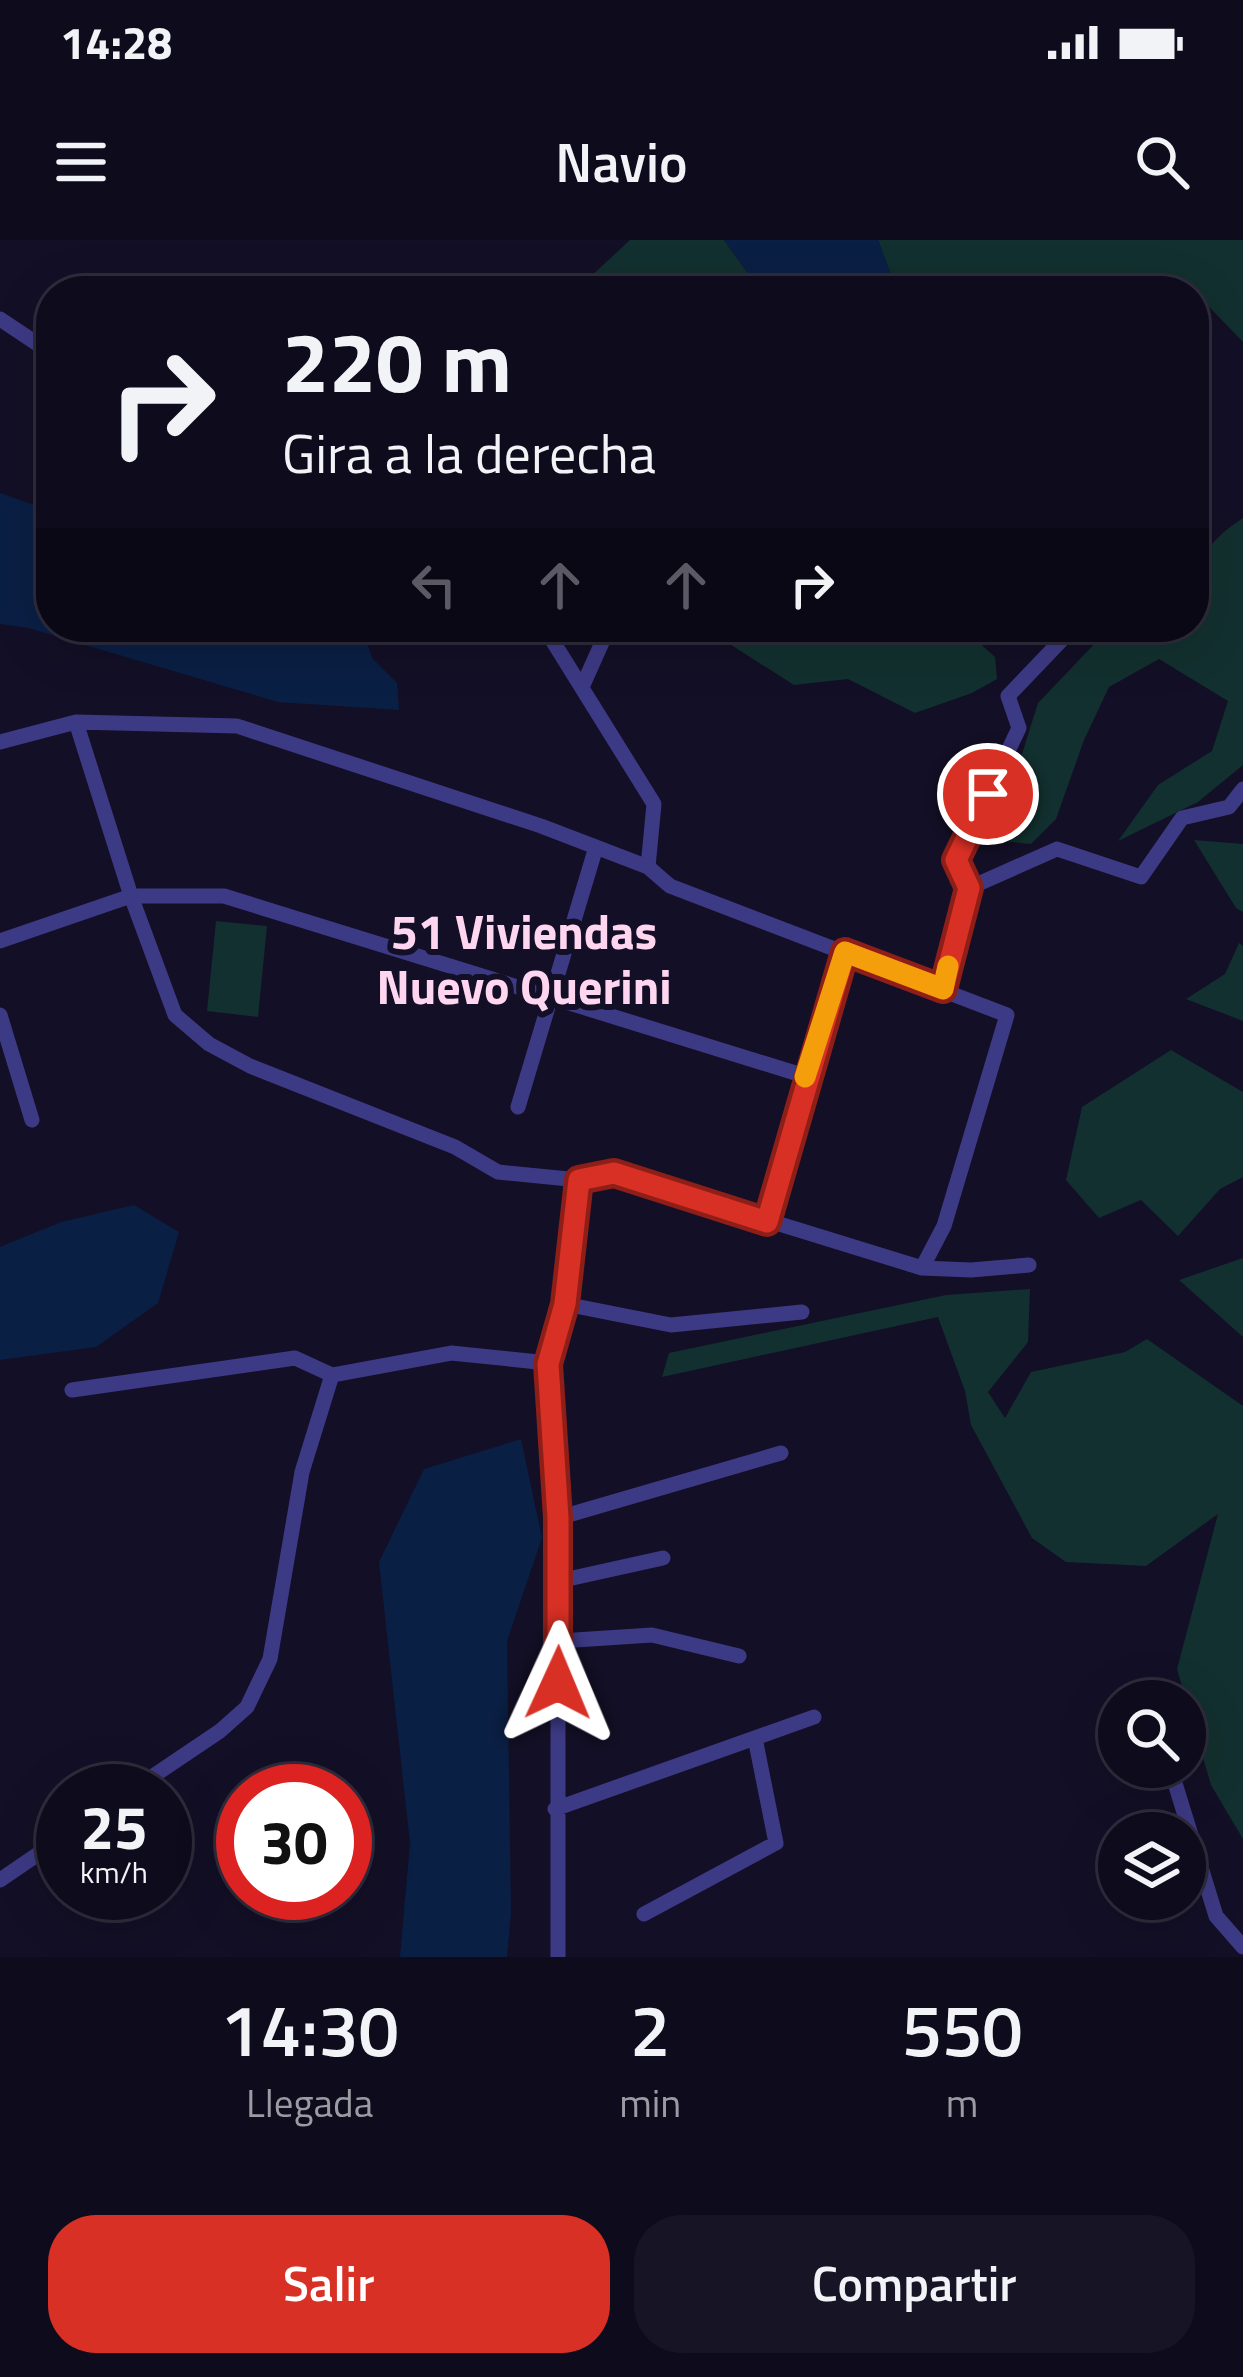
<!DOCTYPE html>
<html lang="es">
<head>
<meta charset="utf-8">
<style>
	body { margin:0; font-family:"Titillium Web",sans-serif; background:#171425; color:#f1f3f6; height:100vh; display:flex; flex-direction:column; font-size:45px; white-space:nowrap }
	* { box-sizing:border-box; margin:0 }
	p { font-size:39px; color:#9b9ba3 }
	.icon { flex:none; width:66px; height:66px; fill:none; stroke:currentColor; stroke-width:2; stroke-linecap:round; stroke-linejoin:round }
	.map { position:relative; height:1717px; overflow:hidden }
	.side { display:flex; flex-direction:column; background:#0e0b1c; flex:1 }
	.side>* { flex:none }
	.hud { position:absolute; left:36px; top:36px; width:1173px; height:366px; border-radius:48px; box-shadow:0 12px 48px #0002,0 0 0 3px #2e2b3b; background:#0e0b1c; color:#f1f3f6; overflow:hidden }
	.buttons { position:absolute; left:1098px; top:1440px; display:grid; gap:24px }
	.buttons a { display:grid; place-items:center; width:108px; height:108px; border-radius:50%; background:#0e0b1c; box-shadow:0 12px 48px #0002,0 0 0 3px #2e2b3b; font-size:60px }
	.speed { position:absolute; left:36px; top:1524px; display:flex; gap:24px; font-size:60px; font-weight:700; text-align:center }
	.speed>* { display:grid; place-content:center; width:156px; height:156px; border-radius:50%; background:#0e0b1c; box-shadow:0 12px 48px #0002,0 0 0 3px #2e2b3b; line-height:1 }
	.speed small { font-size:30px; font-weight:400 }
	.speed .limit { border:18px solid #d22; background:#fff; color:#111 }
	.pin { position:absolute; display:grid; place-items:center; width:102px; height:102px; color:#fff; margin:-51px; border:6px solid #fff; border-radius:50%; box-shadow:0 3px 12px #0007 }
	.me { position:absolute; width:132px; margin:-66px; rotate:1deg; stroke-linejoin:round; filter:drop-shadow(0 0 9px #0008) }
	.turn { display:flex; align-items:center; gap:42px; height:252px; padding:0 48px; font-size:54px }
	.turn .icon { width:156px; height:156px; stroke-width:2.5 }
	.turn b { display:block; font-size:84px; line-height:102px }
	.lanes { display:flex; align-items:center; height:114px; padding:0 48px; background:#0003; justify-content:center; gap:60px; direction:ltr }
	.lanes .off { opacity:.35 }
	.eta { display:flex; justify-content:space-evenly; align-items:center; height:204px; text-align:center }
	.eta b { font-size:72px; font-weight:600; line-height:84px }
	.primary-button { display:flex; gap:24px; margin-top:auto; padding:24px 48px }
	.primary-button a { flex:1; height:138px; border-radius:48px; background:#d93025; color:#fff; font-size:48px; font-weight:600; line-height:138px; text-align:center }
	.primary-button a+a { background:#171425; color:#f1f3f6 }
	.status { display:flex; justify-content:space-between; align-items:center; height:84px; padding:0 60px; background:#0e0b1c; direction:ltr }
	.status svg { height:33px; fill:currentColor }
	header { display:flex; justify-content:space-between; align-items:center; height:156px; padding:0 48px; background:#0e0b1c; font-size:54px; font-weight:600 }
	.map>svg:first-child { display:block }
	.green { fill:#12302f }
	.water { fill:#0a1f44 }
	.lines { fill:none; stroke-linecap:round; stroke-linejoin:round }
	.minor { stroke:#3d3a85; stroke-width:15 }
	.route-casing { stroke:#8d1f18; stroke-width:30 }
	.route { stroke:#d93025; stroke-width:21 }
	.slow { stroke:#f59e0b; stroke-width:21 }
	.labels { text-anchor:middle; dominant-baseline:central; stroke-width:12; stroke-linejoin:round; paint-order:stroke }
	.neighbourhood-label { font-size:48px; font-weight:bold; fill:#ffd6f0; stroke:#130f26 }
</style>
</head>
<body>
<div class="status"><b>14:28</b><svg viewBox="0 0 49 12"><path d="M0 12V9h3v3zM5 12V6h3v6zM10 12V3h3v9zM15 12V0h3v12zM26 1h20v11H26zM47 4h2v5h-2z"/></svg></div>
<header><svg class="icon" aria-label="menu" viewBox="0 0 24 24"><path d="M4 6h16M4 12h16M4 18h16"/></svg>Navio<svg class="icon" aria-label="search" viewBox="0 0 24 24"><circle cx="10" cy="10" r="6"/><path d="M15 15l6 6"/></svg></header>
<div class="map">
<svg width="1243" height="1717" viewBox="0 0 1243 1717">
	<rect width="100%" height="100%" fill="#130f26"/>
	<!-- green -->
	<path class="green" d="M630,0H724L761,51H575Z
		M878,0H1243V102L1188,45L1116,51H897Z
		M1243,278V525L1198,562L1118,601L1158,545L1212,511L1228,461L1159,419L1109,447L1084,500L1056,579L1031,604L1001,601L1017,561L1021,517L1038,463L1100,398L1101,387H1194C1194,334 1194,310 1243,278Z
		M703,387H962L995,417L997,439L972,453L915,473L848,439L794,445Z
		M1194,600L1243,604V672L1236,668Z
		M216,681L267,686L258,777L207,771Z
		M1239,703L1243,706V781L1186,759L1225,734Z
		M1171,810L1243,852V937L1220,949L1178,996L1141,960L1099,978L1066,940L1082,867Z
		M1243,1018V1097L1179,1040Z
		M1030,1049L1028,1102L988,1152L1005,1178L1031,1132L1125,1112L1147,1099L1243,1166V1599L1211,1545L1177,1429L1218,1274L1146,1326L1066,1322L1032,1298L971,1185L965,1151L938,1077L662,1137L669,1113L946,1055Z"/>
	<!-- water -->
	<path class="water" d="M724,0H878L897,51H761Z
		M0,253L51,271V387H362L372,418L397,443L399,470L278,462L28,388L0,384Z
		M134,965L179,992L158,1063L96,1107L0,1120V1007L61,982Z
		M521,1199L542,1298L507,1401L511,1673L507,1717H400L410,1603L379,1322L424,1229Z"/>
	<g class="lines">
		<!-- minor -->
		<path class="minor" d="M0,79L51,113
			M544,387L654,564L648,627
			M583,445L609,387
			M0,502L76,482L237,486L541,586L648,627L670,646L1007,775L944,986L922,1028L614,933L579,940L498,932L455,907L250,826L209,804L175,775L131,656L76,482
			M969,648L1057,609L1141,637L1182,578L1229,567L1243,549
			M0,701L131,656H224L805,836
			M943,749L969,648L956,620L1019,488L1008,456L1074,387
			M0,775L32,880
			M518,867L596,607
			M767,982L805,836L845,712
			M922,1028L971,1030L1029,1025
			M565,1064L671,1085L802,1072
			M72,1150L295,1118L332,1135L451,1113L548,1123
			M558,1278L781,1213
			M559,1341L663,1318
			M560,1401L652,1395L739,1416
			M1170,1527L1216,1676L1243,1707
			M131,1551L220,1491L247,1467L270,1419L302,1232L332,1135
			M555,1569L814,1477
			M0,1640L63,1597
			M644,1674L776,1603L755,1498
			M558,1717V1278L548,1123L565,1064L579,940"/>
	</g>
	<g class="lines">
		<!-- route casing -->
		<g class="route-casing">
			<path id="route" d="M558,1443V1278L548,1124L565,1064L579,940L614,933L767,982L845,712L943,749L969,648L956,620L988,554"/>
		</g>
		<!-- route -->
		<use href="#route" class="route"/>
		<!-- slow -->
		<path class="slow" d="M805,837L845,712L943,749L948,726"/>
	</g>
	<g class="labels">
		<!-- neighbourhood labels -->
		<g class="neighbourhood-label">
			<text x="524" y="691">51 Viviendas<tspan x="524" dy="55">Nuevo Querini</tspan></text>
		</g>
	</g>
</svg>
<div class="buttons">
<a><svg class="icon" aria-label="search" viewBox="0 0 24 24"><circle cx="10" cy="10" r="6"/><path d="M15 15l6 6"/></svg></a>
<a><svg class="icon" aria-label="layers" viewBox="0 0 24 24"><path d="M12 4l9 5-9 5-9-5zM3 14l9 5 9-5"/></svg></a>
</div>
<div class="speed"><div>25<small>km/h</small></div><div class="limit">30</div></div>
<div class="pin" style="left:988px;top:554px;background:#d93025"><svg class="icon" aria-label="arrive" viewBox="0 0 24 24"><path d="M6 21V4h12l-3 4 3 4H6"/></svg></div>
<svg class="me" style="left:558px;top:1443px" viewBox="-20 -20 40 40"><path d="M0-17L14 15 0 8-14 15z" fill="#d93025" stroke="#fff" stroke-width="4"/></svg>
<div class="hud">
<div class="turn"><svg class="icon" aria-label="right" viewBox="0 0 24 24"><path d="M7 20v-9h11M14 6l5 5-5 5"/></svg><div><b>220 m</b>Gira a la derecha</div></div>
<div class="lanes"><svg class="icon off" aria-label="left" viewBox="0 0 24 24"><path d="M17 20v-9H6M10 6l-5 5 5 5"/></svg><svg class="icon off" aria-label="ahead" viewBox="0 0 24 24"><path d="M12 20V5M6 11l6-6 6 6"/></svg><svg class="icon off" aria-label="ahead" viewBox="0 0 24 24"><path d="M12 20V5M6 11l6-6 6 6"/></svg><svg class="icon" aria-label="right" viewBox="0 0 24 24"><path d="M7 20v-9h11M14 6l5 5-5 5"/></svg></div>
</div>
</div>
<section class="side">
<div class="eta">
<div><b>14:30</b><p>Llegada</p></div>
<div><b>2</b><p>min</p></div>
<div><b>550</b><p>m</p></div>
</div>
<div class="primary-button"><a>Salir</a><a>Compartir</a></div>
</section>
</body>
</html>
